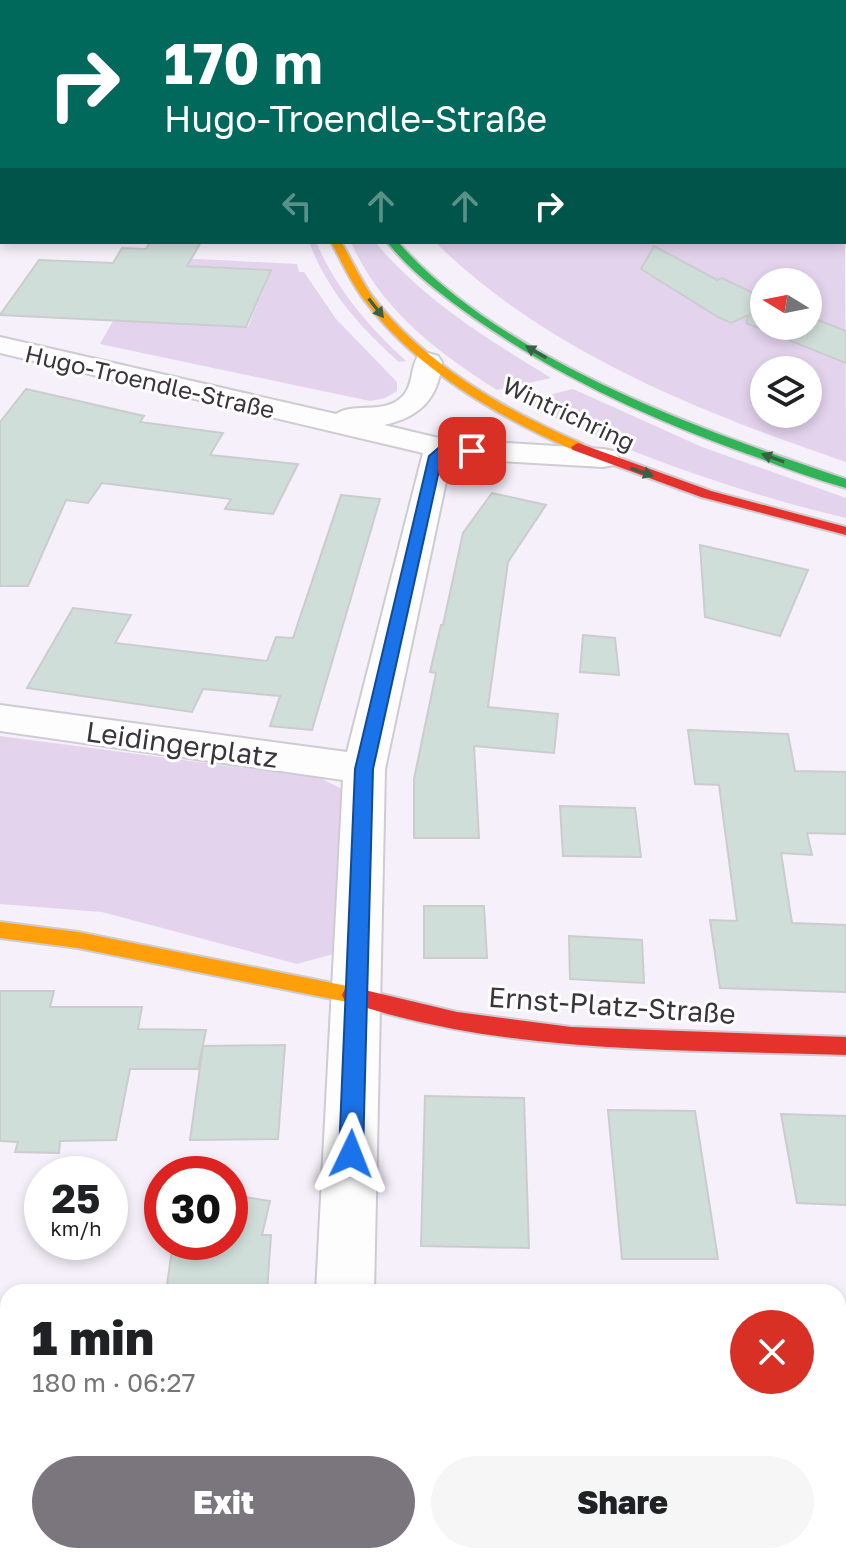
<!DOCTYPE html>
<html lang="en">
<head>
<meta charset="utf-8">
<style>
	body { margin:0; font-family:"Golos Text",sans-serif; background:#f6f6f6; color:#202124; height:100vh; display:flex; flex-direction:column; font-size:30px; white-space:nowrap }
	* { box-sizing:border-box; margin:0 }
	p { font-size:26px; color:#757577 }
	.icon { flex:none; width:44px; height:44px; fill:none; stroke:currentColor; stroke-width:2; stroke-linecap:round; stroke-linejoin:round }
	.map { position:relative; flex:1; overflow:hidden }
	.drawer { position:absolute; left:0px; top:1284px; width:846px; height:280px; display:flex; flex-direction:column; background:#fff; border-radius:24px 24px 0 0; box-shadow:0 4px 12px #0003 }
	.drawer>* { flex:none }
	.guide { position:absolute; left:0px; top:0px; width:846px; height:244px; box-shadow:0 4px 12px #0003; background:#00695c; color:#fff; overflow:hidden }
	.needle { width:52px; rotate:280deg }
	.fabs { position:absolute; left:750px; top:268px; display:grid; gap:16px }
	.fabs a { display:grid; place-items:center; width:72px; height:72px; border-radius:50%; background:#fff; box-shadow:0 4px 12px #0003; font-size:40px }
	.speed { position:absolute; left:24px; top:1156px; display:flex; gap:16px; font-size:40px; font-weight:700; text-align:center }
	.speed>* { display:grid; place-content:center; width:104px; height:104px; border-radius:50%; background:#fff; box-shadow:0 4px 12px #0003; line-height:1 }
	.speed small { font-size:20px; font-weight:400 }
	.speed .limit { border:12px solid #d22; background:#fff; color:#111 }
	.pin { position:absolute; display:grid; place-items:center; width:68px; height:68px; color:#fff; margin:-34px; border-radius:16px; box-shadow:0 4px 12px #0006 }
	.me { position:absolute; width:88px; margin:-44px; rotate:2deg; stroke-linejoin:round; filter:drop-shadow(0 0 6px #0008) }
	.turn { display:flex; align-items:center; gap:28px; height:168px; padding:0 32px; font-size:36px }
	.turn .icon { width:104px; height:104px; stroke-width:2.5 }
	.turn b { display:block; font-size:56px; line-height:68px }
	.lanes { display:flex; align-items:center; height:76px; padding:0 32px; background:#0003; justify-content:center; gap:40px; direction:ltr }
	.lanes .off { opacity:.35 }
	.round { display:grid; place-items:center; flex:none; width:84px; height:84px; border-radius:42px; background:#f6f6f6 }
	.overview { display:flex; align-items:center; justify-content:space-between; height:136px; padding:0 32px }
	h1 { font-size:48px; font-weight:800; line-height:60px }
	.action { display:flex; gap:16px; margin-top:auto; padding:16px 32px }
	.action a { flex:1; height:92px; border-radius:48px; background:#7b767e; color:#fff; font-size:32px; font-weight:800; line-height:92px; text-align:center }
	.action a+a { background:#f6f6f6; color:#202124 }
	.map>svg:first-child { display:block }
	.green { fill:#e3d3ed; fill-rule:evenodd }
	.building { fill:#d0deda; stroke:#cbccce; stroke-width:2 }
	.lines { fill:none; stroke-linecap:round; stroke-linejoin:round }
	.street-casing { stroke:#cecbd2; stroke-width:4 }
	.fast-casing { stroke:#cecbd2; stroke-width:4 }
	.slow-casing { stroke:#cecbd2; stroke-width:4 }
	.jam-casing { stroke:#cecbd2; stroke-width:4 }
	.street { fill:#fefdfe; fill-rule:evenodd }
	.fast { fill:#30b455; fill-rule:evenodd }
	.slow { fill:#ff9f0a; fill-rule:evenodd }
	.jam { fill:#e5322d; fill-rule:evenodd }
	.oneway { fill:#366144 }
	.route { fill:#1a73e8; stroke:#114b97; stroke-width:2 }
	.labels { text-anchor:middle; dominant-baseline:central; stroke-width:6; stroke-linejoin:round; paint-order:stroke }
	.far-street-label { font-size:24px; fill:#39353b; stroke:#fff }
	.street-label { font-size:28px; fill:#39353b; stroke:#fff }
</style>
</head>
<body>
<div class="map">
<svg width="846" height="1564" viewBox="0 0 846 1564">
	<rect width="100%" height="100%" fill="#f5f0f9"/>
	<!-- green -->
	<path class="green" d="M0,0H226L227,2H2V122Z
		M309,0H846V51L844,2Z
		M844,54L846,462C700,412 547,352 435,242H844ZM764,282H808V326H764ZM764,370H808V414H764Z
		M309,242H316C337,290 367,325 406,361L399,362C360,327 328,292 309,242Z
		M351,242H375C426,302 485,337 551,378L497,390C437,352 380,309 351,242Z
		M177,258L297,264L299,272H304L336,319L397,382V391L385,398L370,401L100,344L113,321L248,327L272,269L149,264Z
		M573,389L702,447L846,498V518C732,491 626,452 520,402Z
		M0,736L320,778L350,793L344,951L297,964L102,912L0,904Z"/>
	<!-- building -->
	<path class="building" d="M150,242H201L187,266L271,270L246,327L0,315L39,260L113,263L122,248L146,249Z
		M654,246L717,280L722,278L764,298V326H808V316L846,331V363L746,323L749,315L731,323L718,317L641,269Z
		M26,389L144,416L140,422L223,433L210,455L298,464L273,514L225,509L231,499L102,483L88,503L66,500L28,586H0V422Z
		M492,493L546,505L508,562L488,707L558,714L554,753L474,746L479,838H414V779L436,673L430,672L441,625H443L463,533Z
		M341,495L380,499L312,730L270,726L280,696L203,689L192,712L27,688L73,608L131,615L115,643L267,661L276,637L293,638Z
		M700,545L808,570L780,636L705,617Z
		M583,635L615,638L619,675L580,672Z
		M688,730L788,734L795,771L846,772V834L807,833L812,855L781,853L792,923L846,925V992L720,988L710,920L737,921L719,785L695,784Z
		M560,806L635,808L641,857L563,856Z
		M424,906H484L487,958H424Z
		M569,936L642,940L644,983L570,979Z
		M0,991H54L50,1007H142L138,1029L206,1030L198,1069H130L116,1140L60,1141L59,1153L15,1152L18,1142L0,1141Z
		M285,1045L278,1139L190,1140L203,1046Z
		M425,1096L524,1098L529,1248L421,1246Z
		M608,1110L695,1111L718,1259H622Z
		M781,1114L846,1116V1205L797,1203Z
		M239,1196L270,1201L262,1235H271L267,1292H166L173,1242H230V1227Z"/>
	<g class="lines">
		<!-- street casing -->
		<g class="street-casing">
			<path id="street" d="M0,126H2V138H0Z
				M0,337L336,414C356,401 389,417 406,392C413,381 411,367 418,356L428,353L438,356L442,362C438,399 420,417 384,425L443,439L603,449L614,451L619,458L614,465L603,467L451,458L385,769L374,1292H316L343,780L0,731V705L347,752L423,453L0,353Z
				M302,1556H368V1564H300Z"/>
		</g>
		<!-- fast casing -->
		<g class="fast-casing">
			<path id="fast" d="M387,242H398C502,360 700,430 846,479V488C817,480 788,469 759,458C659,423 562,379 474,318C443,296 411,272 387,242Z"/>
		</g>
		<!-- slow casing -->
		<g class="slow-casing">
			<path id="slow" d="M278,0H286L287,2H279Z
				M331,242H341C352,260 360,279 372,296C425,365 505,410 583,444V450H573C496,415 417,370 365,301C351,283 342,262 331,242Z
				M0,922L78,932L352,987L359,989L362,995L359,1001L352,1003L78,948L0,938Z"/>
		</g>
		<!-- jam casing -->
		<g class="jam-casing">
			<path id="jam" d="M578,443L711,491L846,527V535L701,497L573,450L571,447Z
				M352,987L457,1012L571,1027L846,1037V1055C679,1049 505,1055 345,1001L342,995L345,989Z"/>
		</g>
		<!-- street -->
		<use href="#street" class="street"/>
		<!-- fast -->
		<use href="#fast" class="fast"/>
		<!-- slow -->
		<use href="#slow" class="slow"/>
		<!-- jam -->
		<use href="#jam" class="jam"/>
	</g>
	<!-- one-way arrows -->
	<defs><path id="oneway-solid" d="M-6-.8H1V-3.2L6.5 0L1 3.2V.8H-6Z" transform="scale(2)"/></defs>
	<g class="oneway">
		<use href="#oneway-solid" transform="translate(376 308) rotate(52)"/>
		<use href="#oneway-solid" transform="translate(536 352) rotate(-150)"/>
		<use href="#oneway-solid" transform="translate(773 458) rotate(-160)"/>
		<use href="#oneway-solid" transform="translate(642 472) rotate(19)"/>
	</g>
	<!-- route -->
	<path class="route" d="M443,444L472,447L479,451L472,455L446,452L442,457L373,769L363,1154L359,1161L351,1164L343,1161L339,1154L355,769L429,456Z"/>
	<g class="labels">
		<!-- far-street labels -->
		<g class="far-street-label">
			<text transform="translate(150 381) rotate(13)">Hugo-Troendle-Straße</text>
			<text transform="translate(569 413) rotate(25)">Wintrichring</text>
		</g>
		<!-- street labels -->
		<g class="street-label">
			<text transform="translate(182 744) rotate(8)">Leidingerplatz</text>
			<text transform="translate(612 1005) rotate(4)">Ernst-Platz-Straße</text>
		</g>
	</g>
</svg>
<div class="fabs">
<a><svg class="needle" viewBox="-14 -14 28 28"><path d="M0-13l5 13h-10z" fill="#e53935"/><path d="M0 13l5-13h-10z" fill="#757577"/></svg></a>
<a><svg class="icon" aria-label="layers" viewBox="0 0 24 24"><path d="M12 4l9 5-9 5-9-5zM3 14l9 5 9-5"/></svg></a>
</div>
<div class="speed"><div>25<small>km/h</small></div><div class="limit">30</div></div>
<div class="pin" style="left:472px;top:451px;background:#d93025"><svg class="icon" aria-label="arrive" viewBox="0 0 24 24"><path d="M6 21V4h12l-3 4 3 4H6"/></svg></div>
<svg class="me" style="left:351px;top:1154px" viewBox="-20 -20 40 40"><path d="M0-17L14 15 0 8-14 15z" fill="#1a73e8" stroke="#fff" stroke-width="4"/></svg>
<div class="guide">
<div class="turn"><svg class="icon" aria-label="right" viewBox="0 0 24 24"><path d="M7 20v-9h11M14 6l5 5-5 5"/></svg><div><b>170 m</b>Hugo-Troendle-Straße</div></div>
<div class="lanes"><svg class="icon off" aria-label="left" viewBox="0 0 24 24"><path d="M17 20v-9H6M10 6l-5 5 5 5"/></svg><svg class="icon off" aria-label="ahead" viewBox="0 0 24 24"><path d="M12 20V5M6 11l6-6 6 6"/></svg><svg class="icon off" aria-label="ahead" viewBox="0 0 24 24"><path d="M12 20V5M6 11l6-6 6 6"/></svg><svg class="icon" aria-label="right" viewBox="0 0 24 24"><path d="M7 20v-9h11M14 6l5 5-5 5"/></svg></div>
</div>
<section class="drawer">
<div class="overview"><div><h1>1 min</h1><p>180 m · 06:27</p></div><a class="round" style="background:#d93025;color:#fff"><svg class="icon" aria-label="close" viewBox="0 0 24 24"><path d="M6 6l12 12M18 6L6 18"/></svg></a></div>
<div class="action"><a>Exit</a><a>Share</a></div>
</section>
</div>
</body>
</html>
